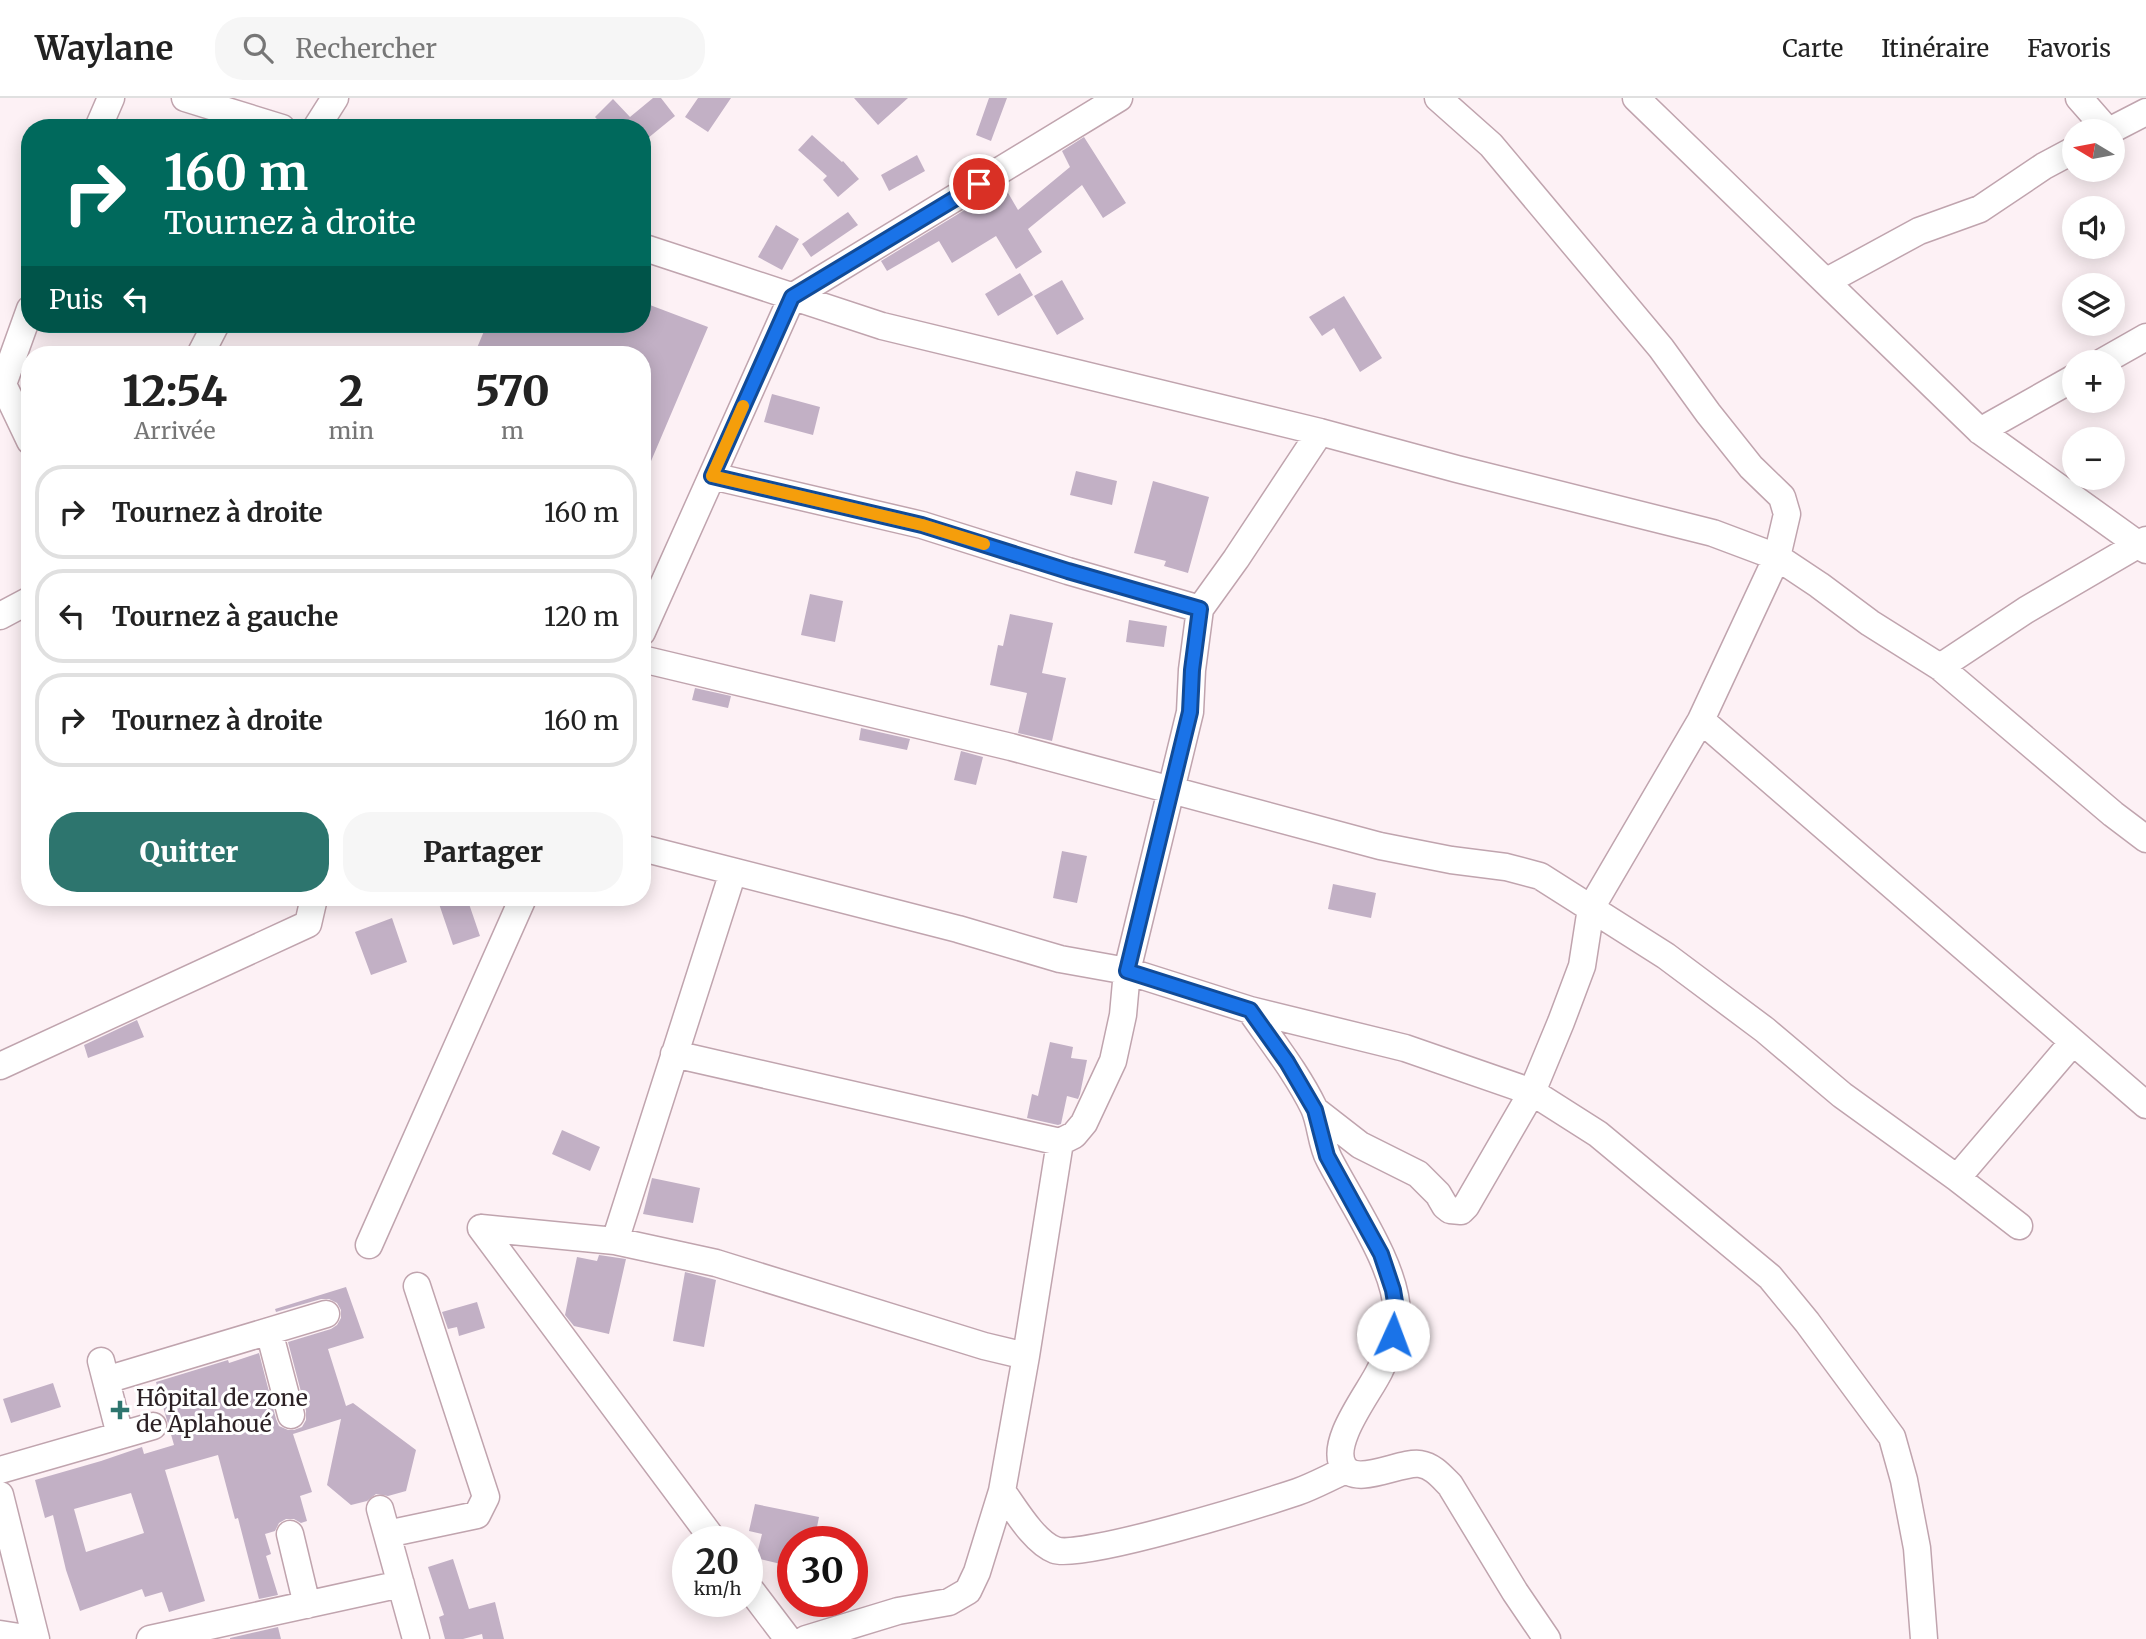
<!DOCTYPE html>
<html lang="fr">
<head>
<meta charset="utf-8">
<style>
	body { margin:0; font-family:Merriweather,serif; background:#f6f6f6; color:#222; height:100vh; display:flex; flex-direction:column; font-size:26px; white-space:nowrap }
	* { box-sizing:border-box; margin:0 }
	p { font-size:23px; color:#767676 }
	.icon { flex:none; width:38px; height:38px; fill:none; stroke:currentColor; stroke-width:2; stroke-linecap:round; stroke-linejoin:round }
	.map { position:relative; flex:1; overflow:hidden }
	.side { position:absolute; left:21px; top:248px; width:630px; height:560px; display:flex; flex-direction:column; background:#fff; border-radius:28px; box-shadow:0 4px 18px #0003 }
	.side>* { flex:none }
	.top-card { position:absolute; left:21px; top:21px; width:630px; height:214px; border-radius:28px; box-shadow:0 4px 18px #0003; background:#00695c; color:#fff; overflow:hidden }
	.needle { width:46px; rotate:280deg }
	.tools { position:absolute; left:2062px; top:21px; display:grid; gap:14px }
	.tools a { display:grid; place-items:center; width:63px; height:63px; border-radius:50%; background:#fff; box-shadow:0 4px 18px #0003; font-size:35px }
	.speed { position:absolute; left:672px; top:1428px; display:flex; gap:14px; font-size:35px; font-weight:700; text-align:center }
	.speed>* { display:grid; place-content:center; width:91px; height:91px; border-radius:50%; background:#fff; box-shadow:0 4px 18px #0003; line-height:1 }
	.speed small { font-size:18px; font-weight:400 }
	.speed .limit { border:10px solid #d22; background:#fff; color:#111 }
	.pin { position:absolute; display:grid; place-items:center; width:60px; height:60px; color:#fff; margin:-30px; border:4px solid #fff; border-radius:50%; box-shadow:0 2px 7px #0007 }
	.me { position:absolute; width:77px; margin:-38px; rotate:2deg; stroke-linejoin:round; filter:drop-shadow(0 0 5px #0008) }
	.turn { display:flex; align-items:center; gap:24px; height:147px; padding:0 28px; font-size:32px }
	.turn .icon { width:91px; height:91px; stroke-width:2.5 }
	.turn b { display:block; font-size:49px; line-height:60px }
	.then { display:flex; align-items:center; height:66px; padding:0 28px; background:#0003; gap:14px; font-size:26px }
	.eta { display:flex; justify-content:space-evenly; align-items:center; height:119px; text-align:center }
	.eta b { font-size:42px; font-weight:800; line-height:49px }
	.action { display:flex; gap:14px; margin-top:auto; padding:14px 28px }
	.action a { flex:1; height:80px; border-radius:28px; background:#2d756e; color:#fff; font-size:28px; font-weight:800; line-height:80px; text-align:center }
	.action a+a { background:#f6f6f6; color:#222 }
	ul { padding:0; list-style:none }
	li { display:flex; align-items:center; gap:21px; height:94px; margin:0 14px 10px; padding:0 14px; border:4px solid #e0e0e0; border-radius:28px }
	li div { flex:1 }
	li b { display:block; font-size:26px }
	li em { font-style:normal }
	header { display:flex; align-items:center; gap:42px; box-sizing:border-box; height:98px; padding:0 35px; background:#fff; border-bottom:2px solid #e0e0e0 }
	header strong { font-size:33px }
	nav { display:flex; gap:38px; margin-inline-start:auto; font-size:24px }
	.search { width:490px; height:63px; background:#f6f6f6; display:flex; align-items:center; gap:18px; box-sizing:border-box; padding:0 24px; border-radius:28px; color:#767676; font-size:26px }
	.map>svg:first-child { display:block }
	.building { fill:#c2b0c5; fill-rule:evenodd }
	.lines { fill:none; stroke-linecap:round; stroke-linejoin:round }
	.minor-casing { stroke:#c0a4ae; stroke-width:29 }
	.minor { stroke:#fff; stroke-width:26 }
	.route-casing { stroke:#114b97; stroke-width:18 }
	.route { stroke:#1a73e8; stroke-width:12 }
	.slow { stroke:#f59e0b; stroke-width:12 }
	.poi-dot { fill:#2d756e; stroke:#fff; stroke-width:2.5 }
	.labels { text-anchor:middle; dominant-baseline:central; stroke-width:6; stroke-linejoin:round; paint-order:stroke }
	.poi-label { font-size:23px; fill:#2c2125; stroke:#fff; text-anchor:start }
</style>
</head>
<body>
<header>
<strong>Waylane</strong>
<div class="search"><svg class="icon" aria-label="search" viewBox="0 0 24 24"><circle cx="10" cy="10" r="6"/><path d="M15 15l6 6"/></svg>Rechercher</div>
<nav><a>Carte</a><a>Itinéraire</a><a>Favoris</a></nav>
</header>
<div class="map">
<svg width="2146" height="1541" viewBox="0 0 2146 1541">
	<rect width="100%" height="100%" fill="#fdf1f5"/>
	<!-- building -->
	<path class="building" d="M653,0H661L675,18L642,45V30H605L595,19L613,1L630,19Z
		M698,0H731L708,34L685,19Z
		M854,0H908L878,27Z
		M989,0H1007L991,43L976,37Z
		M812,37L842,64L843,63L859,81L838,99L823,82L827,78L798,52Z
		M1084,39L1126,105L1103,120L1082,87L1028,131L1042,154L1016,171L996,138L952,165L939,143L887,173L881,163L1004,88L1018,112L1070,69L1062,53Z
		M917,57L925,73L889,93L881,77Z
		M848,114L858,127L811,159L802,146Z
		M776,127L799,141L782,172L758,159Z
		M1020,175L1033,197L998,218L985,196Z
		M1062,182L1084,221L1057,237L1034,198Z
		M1344,198L1382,260L1360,274L1334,230L1322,238L1309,219Z
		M642,204L708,229L643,382L642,257H474L487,226H642Z
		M772,296L820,309L813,337L764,324Z
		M1076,373L1117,383L1112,407L1070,397Z
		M1153,383L1209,399L1188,475L1164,468L1166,463L1134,455Z
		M810,496L843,503L835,544L801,537Z
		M1010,516L1053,525L1042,575L1066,580L1052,643L1018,635L1027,595L990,587L998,547L1003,548Z
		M1129,522L1167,528L1164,549L1126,544Z
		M695,590L731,598L728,610L692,602Z
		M861,630L910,641L907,652L859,642Z
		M961,653L983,659L976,687L954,682Z
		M1062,753L1087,758L1077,805L1053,800Z
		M1333,786L1376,795L1371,820L1328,811Z
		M437,800H467L480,838L453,847Z
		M392,820L407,864L371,877L355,834Z
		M137,922L144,939L88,960L84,947Z
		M1050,944L1073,949L1071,960L1087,962L1080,996L1078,1001L1067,998L1061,1026L1058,1027L1027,1020L1032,996L1038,998Z
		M562,1032L600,1049L590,1073L552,1056Z
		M652,1080L700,1090L693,1125L643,1116Z
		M599,1157L626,1161L609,1236L574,1228L565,1217L577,1159L597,1163Z
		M685,1174L716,1182L704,1249L673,1243Z
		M346,1189L364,1240L328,1251L346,1308L353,1305L416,1352L406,1393L388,1398L376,1396L367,1403L351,1407L327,1387L341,1321L293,1336L312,1394L300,1398L307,1423L301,1425L294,1421H286L279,1425L275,1433L265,1436L271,1456L266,1458L278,1497L259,1501L238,1420L235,1421L218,1357L165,1372L205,1503L169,1514L162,1494L145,1499L142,1491L80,1513L66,1472L53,1417L45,1420L35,1382L101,1363L142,1349L144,1356L174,1347L156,1284L228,1262L229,1265L259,1255L276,1321L279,1328L288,1332H294L302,1329L306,1322V1313L288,1244L331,1231L337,1227L341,1220V1212L337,1205L329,1201H321L276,1214L275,1211ZM131,1395L144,1435L86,1454L74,1411Z
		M477,1204L485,1230L459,1238L457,1229L448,1231L442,1214Z
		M53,1285L61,1309L11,1325L3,1301Z
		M755,1406L819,1419L814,1444H790L785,1467L756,1460L762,1436L749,1433Z
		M453,1461L469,1511L495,1504L504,1541H483L482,1536L463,1541H445L439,1519L444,1517L428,1469Z
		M278,1529L281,1541H230V1540Z"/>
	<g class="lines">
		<!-- minor casing -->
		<g class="minor-casing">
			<path id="minor" d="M185,0L282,30
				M1636,0L1980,333L2146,452
				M2079,0L2108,33
				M98,30L111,0
				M316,30L335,0
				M2109,33L2146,14
				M642,149L882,228L1320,334L1457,371L1713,435L1777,459L1819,487L1870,525L1940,569L2113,716L2146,741
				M1827,183L1919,133L1980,111L2044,68L2074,52
				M200,257L216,226
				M2102,264L2146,239
				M0,280L30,343
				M3,286L30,211
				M1980,333L2074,280
				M712,378L922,427L1068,473L1200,511
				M0,518L30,502
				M642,534L792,199L1119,0
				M642,561L1011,649L1380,748L1451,762L1506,769L1540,778L1666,858L1765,932L1842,997L1957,1080L2019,1128
				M1940,569L2026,512L2146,442
				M1701,622L2146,1007
				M642,750L958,831L1060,861L1127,873L1250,912L1405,950L1532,994L1598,1036L1770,1179L1807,1224L1892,1339L1904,1382L1917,1450L1924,1541
				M1250,912C1272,944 1297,975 1314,1010C1321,1026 1321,1046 1329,1061C1351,1104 1397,1169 1397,1216C1397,1234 1388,1257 1380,1272C1370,1294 1328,1345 1344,1369C1357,1389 1401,1363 1420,1366C1433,1368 1441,1378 1450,1387L1515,1494L1547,1541
				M674,956L1060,1044L1074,1037L1084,1025L1113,963L1123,917L1127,873L1190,614L1192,572L1200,511L1236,461L1320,334
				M0,968L308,826L314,800
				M1315,1012L1360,1047L1418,1076L1438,1096L1445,1108L1450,1112L1461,1113L1466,1108L1532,994L1561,924L1582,868L1591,810L1701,622L1777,459L1787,416L1782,399L1751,369L1708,315L1661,250L1491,47L1438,0
				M1957,1080L2073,944
				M481,1130L615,1143L716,1165L984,1248L1026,1258L1002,1393L977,1474L968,1493L949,1504L898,1513L806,1541
				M481,1130L715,1444
				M615,1143L733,774
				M369,1147L523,800
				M269,1233L291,1317
				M1026,1258L1060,1044
				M101,1263L120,1337
				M106,1282L326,1216
				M0,1372L153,1328
				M1002,1393C1015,1411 1034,1444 1055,1452C1081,1462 1261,1406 1297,1394C1314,1388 1330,1379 1346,1372
				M0,1397L36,1541
				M380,1411L416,1541
				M290,1436L307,1507
				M387,1436L477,1417L486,1399L417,1188
				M747,1487L788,1541
				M0,1536L32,1541
				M150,1541L401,1486"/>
		</g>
		<!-- minor -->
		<use href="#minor" class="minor"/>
	</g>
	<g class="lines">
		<!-- route casing -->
		<g class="route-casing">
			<path id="route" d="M979,86L792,199L712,378L922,427L1068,473L1200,511L1192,572L1190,614L1127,873L1250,912L1287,964L1315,1012L1327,1058L1381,1156L1393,1192L1397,1216L1393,1237"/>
		</g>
		<!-- route -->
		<use href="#route" class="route"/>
		<!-- slow -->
		<path class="slow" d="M743,308L712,378L922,427L984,446"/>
	</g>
	<!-- markers -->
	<path class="poi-dot" d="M116.5 1301.5h7v7h7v7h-7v7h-7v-7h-7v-7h7z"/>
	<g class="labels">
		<!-- poi labels -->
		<g class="poi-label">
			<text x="136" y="1299">Hôpital de zone<tspan x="136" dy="26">de Aplahoué</tspan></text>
		</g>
	</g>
</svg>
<div class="tools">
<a><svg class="needle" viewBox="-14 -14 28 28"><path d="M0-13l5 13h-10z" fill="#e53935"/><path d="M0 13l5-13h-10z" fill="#767676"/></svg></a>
<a><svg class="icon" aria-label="sound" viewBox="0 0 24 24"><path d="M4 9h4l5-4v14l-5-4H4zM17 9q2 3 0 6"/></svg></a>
<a><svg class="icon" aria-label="layers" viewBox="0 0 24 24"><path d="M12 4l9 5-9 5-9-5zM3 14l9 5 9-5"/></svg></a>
<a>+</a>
<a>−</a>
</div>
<div class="speed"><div>20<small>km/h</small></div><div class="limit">30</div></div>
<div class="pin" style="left:979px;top:86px;background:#d93025"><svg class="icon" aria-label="arrive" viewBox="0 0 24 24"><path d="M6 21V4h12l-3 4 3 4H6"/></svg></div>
<svg class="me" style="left:1393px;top:1237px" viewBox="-20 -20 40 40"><circle r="19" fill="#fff"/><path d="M0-13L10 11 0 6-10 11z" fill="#1a73e8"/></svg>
<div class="top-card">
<div class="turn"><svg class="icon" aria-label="right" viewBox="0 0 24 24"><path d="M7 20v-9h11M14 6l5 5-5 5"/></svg><div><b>160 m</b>Tournez à droite</div></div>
<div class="then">Puis<svg class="icon" aria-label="left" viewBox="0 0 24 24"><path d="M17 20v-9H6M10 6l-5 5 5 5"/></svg></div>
</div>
<section class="side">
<div class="eta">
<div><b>12:54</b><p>Arrivée</p></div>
<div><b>2</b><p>min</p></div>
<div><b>570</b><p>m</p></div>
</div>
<ul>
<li><svg class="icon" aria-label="right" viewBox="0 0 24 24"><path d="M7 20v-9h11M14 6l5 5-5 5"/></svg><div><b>Tournez à droite</b></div><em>160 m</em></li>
<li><svg class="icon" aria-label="left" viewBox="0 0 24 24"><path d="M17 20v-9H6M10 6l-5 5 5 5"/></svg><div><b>Tournez à gauche</b></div><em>120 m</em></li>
<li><svg class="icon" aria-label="right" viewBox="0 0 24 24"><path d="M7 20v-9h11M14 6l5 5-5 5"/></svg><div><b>Tournez à droite</b></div><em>160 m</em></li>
</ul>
<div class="action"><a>Quitter</a><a>Partager</a></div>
</section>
</div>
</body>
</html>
